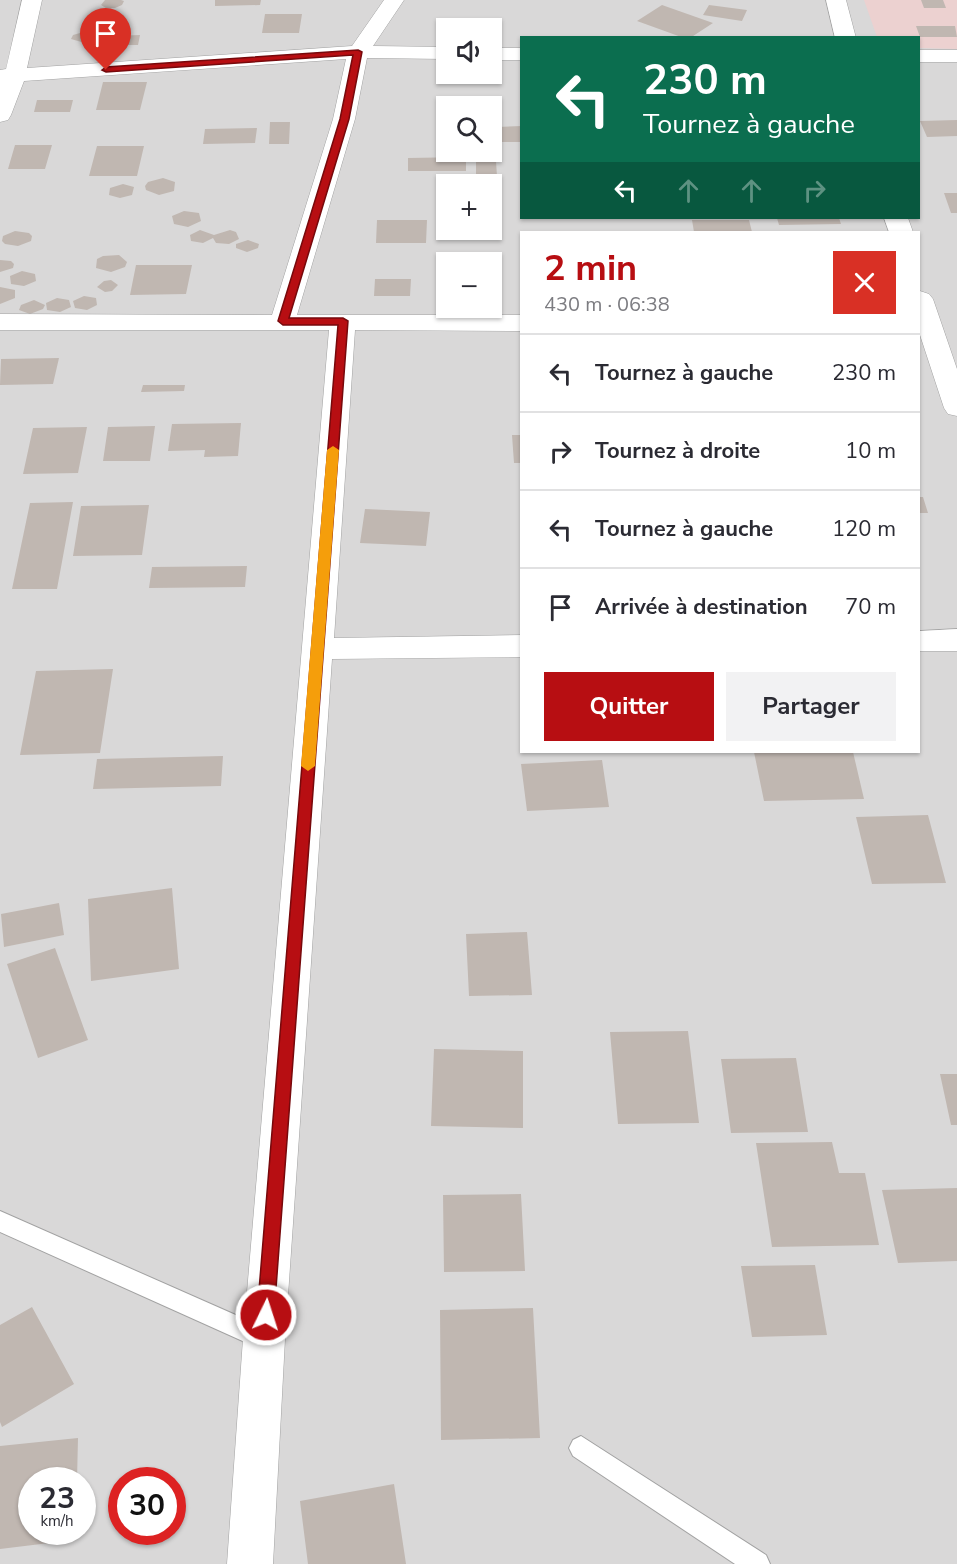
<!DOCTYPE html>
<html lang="fr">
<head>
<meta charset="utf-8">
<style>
	body { margin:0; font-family:"Nunito Sans",sans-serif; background:#f2f2f3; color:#2b2b33; height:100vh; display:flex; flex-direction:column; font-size:22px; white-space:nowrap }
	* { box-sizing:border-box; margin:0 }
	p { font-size:20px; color:#7c7c81 }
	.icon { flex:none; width:33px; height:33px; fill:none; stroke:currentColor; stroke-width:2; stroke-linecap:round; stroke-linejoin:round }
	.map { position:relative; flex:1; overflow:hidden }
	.side { position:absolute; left:520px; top:231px; width:400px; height:522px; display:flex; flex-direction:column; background:#fff; border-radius:0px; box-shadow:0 2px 4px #0004 }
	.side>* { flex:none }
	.guide { position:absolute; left:520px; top:36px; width:400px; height:183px; border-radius:0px; box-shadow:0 2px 4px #0004; background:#0b6e4f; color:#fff; overflow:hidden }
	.fabs { position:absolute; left:436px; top:18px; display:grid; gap:12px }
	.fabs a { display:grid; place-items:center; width:66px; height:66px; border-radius:0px; background:#fff; box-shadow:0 2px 4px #0004; font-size:30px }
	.speed { position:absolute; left:18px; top:1467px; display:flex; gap:12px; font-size:30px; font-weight:700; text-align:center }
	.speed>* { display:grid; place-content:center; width:78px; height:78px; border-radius:50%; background:#fff; box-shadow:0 2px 4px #0004; line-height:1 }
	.speed small { font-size:15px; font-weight:400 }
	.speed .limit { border:9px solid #d22; background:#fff; color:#111 }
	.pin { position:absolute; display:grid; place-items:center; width:51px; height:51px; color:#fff; margin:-62px -26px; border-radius:50% 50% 50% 0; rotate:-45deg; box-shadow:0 0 6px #0007 }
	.pin .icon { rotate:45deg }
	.me { position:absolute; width:66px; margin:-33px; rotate:4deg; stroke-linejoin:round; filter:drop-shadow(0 0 4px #0008) }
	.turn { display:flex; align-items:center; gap:21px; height:126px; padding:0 24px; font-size:27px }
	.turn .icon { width:78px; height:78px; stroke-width:2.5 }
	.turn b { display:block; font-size:42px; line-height:51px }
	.lanes { display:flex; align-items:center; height:57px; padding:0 24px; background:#0003; justify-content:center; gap:30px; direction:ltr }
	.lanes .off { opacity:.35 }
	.round { display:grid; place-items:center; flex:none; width:63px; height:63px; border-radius:0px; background:#f2f2f3 }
	.summary { display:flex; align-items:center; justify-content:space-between; height:102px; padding:0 24px }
	h1 { font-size:36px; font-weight:700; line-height:45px; color:#b70e12 }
	.primary-button { display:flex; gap:12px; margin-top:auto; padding:12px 24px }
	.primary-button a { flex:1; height:69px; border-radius:0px; background:#b70e12; color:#fff; font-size:24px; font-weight:700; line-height:69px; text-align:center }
	.primary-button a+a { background:#f2f2f3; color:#2b2b33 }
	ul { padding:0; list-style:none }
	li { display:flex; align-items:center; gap:18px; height:78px; padding:0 24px; border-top:2px solid #e1e1e2 }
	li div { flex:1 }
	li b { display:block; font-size:22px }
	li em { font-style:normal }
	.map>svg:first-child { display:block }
	.residential { fill:#d9d8d8; fill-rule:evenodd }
	.commercial { fill:#ecd1d0 }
	.building { fill:#c0b7b1 }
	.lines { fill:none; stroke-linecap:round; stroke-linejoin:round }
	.service-casing { stroke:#a2a2a2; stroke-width:2 }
	.minor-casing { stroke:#a2a2a2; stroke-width:1 }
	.service { fill:#fff; fill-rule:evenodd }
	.minor { fill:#fff; fill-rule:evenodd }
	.route { fill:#b70e12; stroke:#77090c; stroke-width:1.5 }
	.slow { fill:#f59e0b }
</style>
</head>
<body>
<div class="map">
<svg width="957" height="1564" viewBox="0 0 957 1564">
	<rect width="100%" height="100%" fill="#ece8e1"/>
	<!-- residential -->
	<path class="residential" d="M0,0H957V1564H0ZM447,28H492V74H447ZM522,38H920V218H522ZM447,106H492V152H447ZM447,184H492V230H447ZM522,232H920V752H522ZM447,262H492V308H447ZM32,1480H82V1532H32ZM122,1480H172V1532H122Z"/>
	<!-- commercial -->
	<path class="commercial" d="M864,0H957V49L920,48V38L877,37Z"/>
	<!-- building -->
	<path class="building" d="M105,0H121L124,1L122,5L115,8H106L101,5Z
		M215,0H261L260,5L215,6Z
		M921,0H943L946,8H924Z
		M662,5L713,23L690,38H684L637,21Z
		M709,5L747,10L742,21L703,15Z
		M265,14H302L299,33H262Z
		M916,26H955L957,37H920Z
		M80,33H89L94,36L93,40L85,43L71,39L73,35Z
		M140,35L138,45H111L113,36Z
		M103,82H147L140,110H96Z
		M37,100H73L70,112H34Z
		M957,120V136L927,137L920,121Z
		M270,122H290L289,144H269Z
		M522,126V142H499L497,127Z
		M257,128L255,143L203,144L205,129Z
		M15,145H52L45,169H8Z
		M97,146H144L137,176H89Z
		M466,157V171H408V158Z
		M476,161H496L498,192H492V184H476Z
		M163,178L175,182L174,191L159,195L146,190L145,186L148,182Z
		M123,184L134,187L132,195L120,198L109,195L110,188Z
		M944,193H957V213H951Z
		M184,211L199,213L201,221L188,227L174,224L172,216Z
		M777,218H839L841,224L779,225Z
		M377,220H427L426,243H376Z
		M692,220H749L752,232H694Z
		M200,230L214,235L230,230L236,232L239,239L229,244L216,243L213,238L203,243L191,241L190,235Z
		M15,231L29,233L32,236L31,241L18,246L5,244L2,241L3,236Z
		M248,240L259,244L258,248L247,252L236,248V244Z
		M119,255L127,262L125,267L111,272L96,268L97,259L103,256Z
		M0,260L11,261L14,264L13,268L0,272Z
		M136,265H192L186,294L130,295Z
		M22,271L35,274L36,281L24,286L11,284L10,276Z
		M375,279H411L410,296H374Z
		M111,280L118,285L112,291L105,292L97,287L104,281Z
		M0,287L15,290V298L0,304Z
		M84,296L96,298L97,305L87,310L75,308L73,301Z
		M57,298L69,300L71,307L60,312L47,310L46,303Z
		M34,300L45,305L43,309L30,314L19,310L21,305Z
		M59,358L53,384L0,385L1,359Z
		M143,385H185L184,391L141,392Z
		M241,423L238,456L204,457L205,450L168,451L172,424Z
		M155,426L150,461H103L108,427Z
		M87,427L78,473L23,474L33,428Z
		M512,435H522V463H514Z
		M920,497H923L928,513H920Z
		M73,502L57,589H12L30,503Z
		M149,505L142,555L73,556L81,506Z
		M365,509L430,512L426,546L360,543Z
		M247,566L245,587L149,588L152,567Z
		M113,669L100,753L20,755L36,671Z
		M754,752H853L864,799L764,801Z
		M223,756L221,786L93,789L97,759Z
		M602,760L609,807L527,811L521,764Z
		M928,815L946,883L872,884L856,817Z
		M172,888L179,969L91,981L88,899Z
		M59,903L64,935L4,947L1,914Z
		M527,932L532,995L469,996L466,934Z
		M55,948L88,1040L38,1058L7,964Z
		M688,1031L699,1123L618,1124L610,1032Z
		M434,1049L523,1051V1128L431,1126Z
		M796,1058L808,1132L731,1133L721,1059Z
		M940,1074H957V1125H951Z
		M832,1142L839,1173H865L879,1245L772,1247L756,1143Z
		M957,1188V1261L898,1263L882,1190Z
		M521,1194L525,1271L444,1272L443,1195Z
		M815,1265L827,1335L752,1337L741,1266Z
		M32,1307L74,1384L2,1427L0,1422V1325Z
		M533,1308L540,1438L441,1440L440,1310Z
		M78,1438L77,1480H32V1532H75L74,1540L0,1549V1446Z
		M394,1484L406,1564H308L300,1501Z"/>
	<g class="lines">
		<!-- service casing -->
		<g class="service-casing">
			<path id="service" d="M0,1211L272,1331L275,1339L272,1347L264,1350L256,1347L0,1232Z
				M581,1436L766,1555L770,1564H735L573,1456L569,1448L573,1440Z"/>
		</g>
		<!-- minor casing -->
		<g class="minor-casing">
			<path id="minor" d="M22,0H42L27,68L352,46L384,0H404L373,46L447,47V59L367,58L355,119L297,315H522V331L355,330L334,638L522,635V657L332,659L285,1339L273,1564H227L243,1339L329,330H0V314L272,315L333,119L346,59L24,81L11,115L8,120L0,122V70L6,69Z
				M826,0H846L856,38H835Z
				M492,48H522V60H492Z
				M920,50H957V62H920Z
				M884,218H908L913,232H889Z
				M920,291L929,294L933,299L957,369V416L948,414L944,408L920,335Z
				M957,629V651H920V631Z"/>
		</g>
		<!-- service -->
		<use href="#service" class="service"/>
		<!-- minor -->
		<use href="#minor" class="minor"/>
	</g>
	<!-- route -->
	<path class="route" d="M358,50L362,52L349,119L289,318H343L348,321L274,1315L272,1321L266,1323L260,1321L257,1315L338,325H283L278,321L340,119L353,55L106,72L102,70L106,67Z"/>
	<!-- slow -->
	<path class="slow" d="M333,446L339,450L315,766L308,771L301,766L327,450Z"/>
</svg>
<div class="fabs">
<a><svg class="icon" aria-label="sound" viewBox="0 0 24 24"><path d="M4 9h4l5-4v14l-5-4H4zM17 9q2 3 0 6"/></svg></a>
<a><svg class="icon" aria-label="search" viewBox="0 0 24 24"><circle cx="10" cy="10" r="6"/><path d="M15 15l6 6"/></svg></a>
<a>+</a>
<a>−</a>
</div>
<div class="speed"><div>23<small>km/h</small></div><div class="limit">30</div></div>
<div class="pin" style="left:106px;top:70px;background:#d93025"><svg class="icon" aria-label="arrive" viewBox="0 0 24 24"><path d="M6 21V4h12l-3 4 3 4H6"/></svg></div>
<svg class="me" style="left:266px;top:1315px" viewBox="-20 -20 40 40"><circle r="17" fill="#b70e12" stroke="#fff" stroke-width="3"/><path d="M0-11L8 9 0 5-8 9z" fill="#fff"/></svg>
<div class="guide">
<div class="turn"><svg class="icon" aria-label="left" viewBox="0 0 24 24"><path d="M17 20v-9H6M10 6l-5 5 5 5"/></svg><div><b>230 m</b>Tournez à gauche</div></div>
<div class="lanes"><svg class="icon" aria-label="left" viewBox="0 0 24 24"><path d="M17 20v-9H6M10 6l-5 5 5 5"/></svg><svg class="icon off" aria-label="ahead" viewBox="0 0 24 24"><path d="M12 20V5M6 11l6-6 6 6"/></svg><svg class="icon off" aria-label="ahead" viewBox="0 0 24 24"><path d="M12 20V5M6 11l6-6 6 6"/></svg><svg class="icon off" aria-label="right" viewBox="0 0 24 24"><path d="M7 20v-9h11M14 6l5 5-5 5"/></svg></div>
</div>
<section class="side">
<div class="summary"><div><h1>2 min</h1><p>430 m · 06:38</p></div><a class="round" style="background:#d93025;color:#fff"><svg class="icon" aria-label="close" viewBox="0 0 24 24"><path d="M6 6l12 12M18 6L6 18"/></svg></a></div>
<ul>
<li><svg class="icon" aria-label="left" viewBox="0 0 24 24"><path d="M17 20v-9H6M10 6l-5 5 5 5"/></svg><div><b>Tournez à gauche</b></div><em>230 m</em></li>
<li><svg class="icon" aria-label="right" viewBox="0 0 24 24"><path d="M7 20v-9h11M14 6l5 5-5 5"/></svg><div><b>Tournez à droite</b></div><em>10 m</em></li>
<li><svg class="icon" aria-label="left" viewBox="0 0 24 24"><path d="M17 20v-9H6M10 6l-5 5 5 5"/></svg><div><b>Tournez à gauche</b></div><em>120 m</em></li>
<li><svg class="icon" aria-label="arrive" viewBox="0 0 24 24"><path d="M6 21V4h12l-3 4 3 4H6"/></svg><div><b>Arrivée à destination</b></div><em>70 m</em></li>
</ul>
<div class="primary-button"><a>Quitter</a><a>Partager</a></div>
</section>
</div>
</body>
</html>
